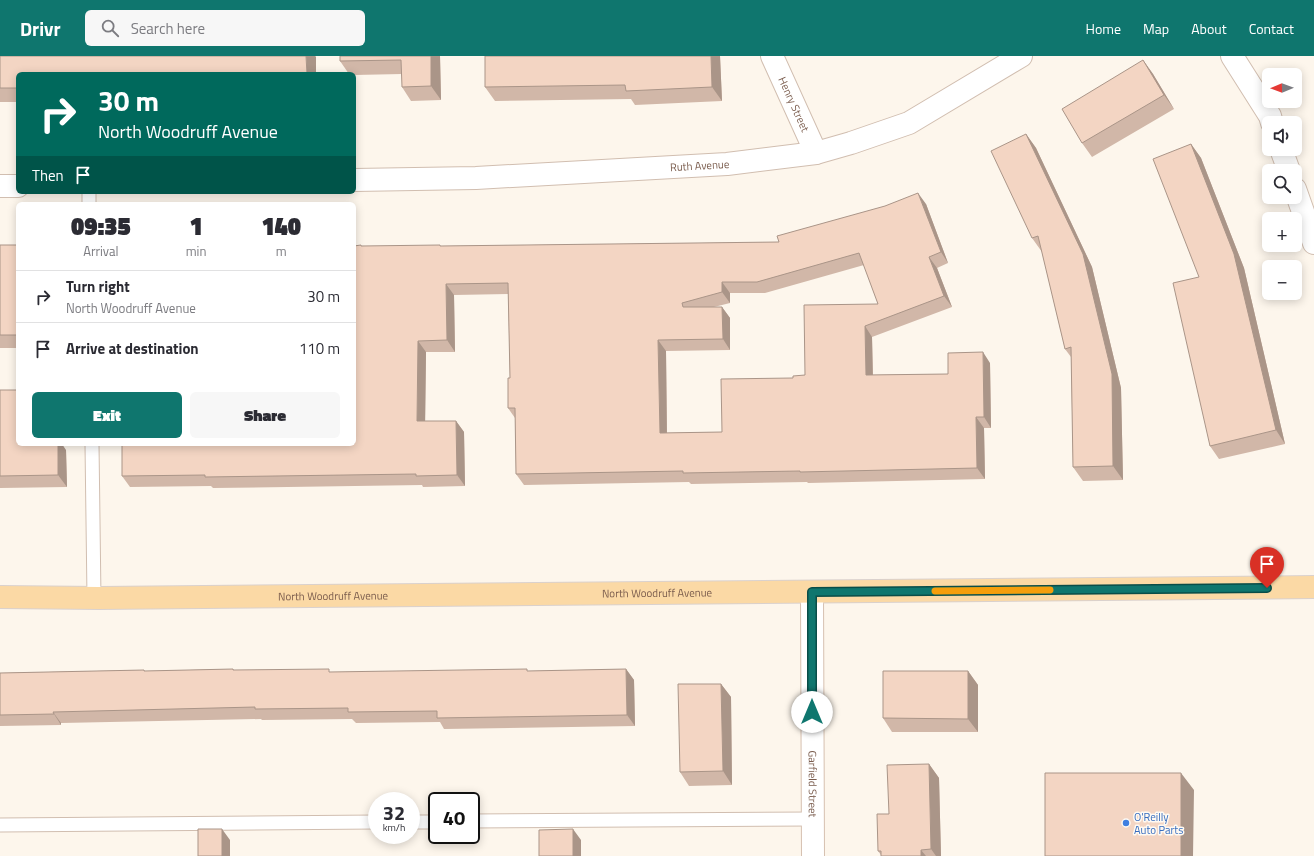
<!DOCTYPE html>
<html lang="en">
<head>
<meta charset="utf-8">
<style>
	body { margin:0; font-family:"Titillium Web",sans-serif; background:#f7f7f7; color:#2b2b33; height:100vh; display:flex; flex-direction:column; font-size:15px; white-space:nowrap }
	* { box-sizing:border-box; margin:0 }
	p { font-size:13px; color:#7c7c81 }
	.icon { flex:none; width:22px; height:22px; fill:none; stroke:currentColor; stroke-width:2; stroke-linecap:round; stroke-linejoin:round }
	.map { position:relative; flex:1; overflow:hidden }
	.sheet { position:absolute; left:16px; top:146px; width:340px; height:244px; display:flex; flex-direction:column; background:#fff; border-radius:6px; box-shadow:0 2px 10px #0003 }
	.sheet>* { flex:none }
	.hud { position:absolute; left:16px; top:16px; width:340px; height:122px; border-radius:6px; box-shadow:0 2px 10px #0003; background:#00695c; color:#fff; overflow:hidden }
	.needle { width:26px; rotate:269deg }
	.fabs { position:absolute; left:1262px; top:12px; display:grid; gap:8px }
	.fabs a { display:grid; place-items:center; width:40px; height:40px; border-radius:6px; background:#fff; box-shadow:0 2px 10px #0003; font-size:20px }
	.speed { position:absolute; left:368px; top:736px; display:flex; gap:8px; font-size:20px; font-weight:700; text-align:center }
	.speed>* { display:grid; place-content:center; width:52px; height:52px; border-radius:50%; background:#fff; box-shadow:0 2px 10px #0003; line-height:1 }
	.speed small { font-size:10px; font-weight:400 }
	.speed .limit { border:2px solid #111; border-radius:6px; background:#fff; color:#111 }
	.pin { position:absolute; display:grid; place-items:center; width:34px; height:34px; color:#fff; margin:-41px -17px; border-radius:50% 50% 50% 0; rotate:-45deg; box-shadow:0 0 4px #0007 }
	.pin .icon { rotate:45deg }
	.me { position:absolute; width:44px; margin:-22px; rotate:0deg; stroke-linejoin:round; filter:drop-shadow(0 0 3px #0008) }
	.turn { display:flex; align-items:center; gap:14px; height:84px; padding:0 16px; font-size:18px }
	.turn .icon { width:52px; height:52px; stroke-width:2.5 }
	.turn b { display:block; font-size:28px; line-height:34px }
	.then { display:flex; align-items:center; height:38px; padding:0 16px; background:#0003; gap:8px; font-size:15px }
	.eta { display:flex; justify-content:space-evenly; align-items:center; height:68px; text-align:center }
	.eta b { font-size:24px; font-weight:800; line-height:28px }
	.action { display:flex; gap:8px; margin-top:auto; padding:8px 16px }
	.action a { flex:1; height:46px; border-radius:6px; background:#0f766e; color:#fff; font-size:16px; font-weight:800; line-height:46px; text-align:center }
	.action a+a { background:#f7f7f7; color:#2b2b33 }
	ul { padding:0; list-style:none }
	li { display:flex; align-items:center; gap:12px; height:52px; padding:0 16px; border-top:1px solid #e1e1e2 }
	li div { flex:1 }
	li b { display:block; font-size:15px }
	li em { font-style:normal }
	header { display:flex; align-items:center; gap:24px; box-sizing:border-box; height:56px; padding:0 20px; background:#0f766e; color:#fff }
	header strong { font-size:19px }
	nav { display:flex; gap:22px; margin-inline-start:auto; font-size:14px }
	.search { width:280px; height:36px; background:#f7f7f7; display:flex; align-items:center; gap:10px; box-sizing:border-box; padding:0 14px; border-radius:6px; color:#7c7c81; font-size:15px }
	.map>svg:first-child { display:block }
	.lines { fill:none; stroke-linecap:round; stroke-linejoin:round }
	.lane-casing { stroke:#d1beb0; stroke-width:15 }
	.street-casing { stroke:#d1beb0; stroke-width:24 }
	.secondary-casing { stroke:#d6c0b0; stroke-width:24 }
	.primary-casing { stroke:#dad1cd; stroke-width:24 }
	.lane { stroke:#fff; stroke-width:13 }
	.street { stroke:#fff; stroke-width:22 }
	.secondary { stroke:#fff; stroke-width:22 }
	.primary { stroke:#fbd9a5; stroke-width:22 }
	.wall { fill:#d1b7a8; fill-rule:evenodd }
	.shaded-wall { fill:#aa9588 }
	.building { fill:#f3d5c3; stroke:#aa9588; fill-rule:evenodd }
	.route-casing { stroke:#0a4d48; stroke-width:10 }
	.route { stroke:#0f766e; stroke-width:7 }
	.slow { stroke:#f59e0b; stroke-width:7 }
	.shop-dot { fill:#3f7fe0; stroke:#fffaf3; stroke-width:1.5 }
	.labels { text-anchor:middle; dominant-baseline:central; stroke-width:3; stroke-linejoin:round; paint-order:stroke }
	.street-label { font-size:11px; fill:#7a5c4d; stroke:#fffaf3 }
	.shop-label { font-size:11px; fill:#366cbe; stroke:#fffaf3; text-anchor:start }
</style>
</head>
<body>
<header>
<strong>Drivr</strong>
<div class="search"><svg class="icon" aria-label="search" viewBox="0 0 24 24"><circle cx="10" cy="10" r="6"/><path d="M15 15l6 6"/></svg>Search here</div>
<nav><a>Home</a><a>Map</a><a>About</a><a>Contact</a></nav>
</header>
<div class="map">
<svg width="1314" height="800" viewBox="0 0 1314 800">
	<rect width="100%" height="100%" fill="#fdf6ec"/>
	<g class="lines">
		<!-- lane casing -->
		<g class="lane-casing">
			<path id="lane" d="M89,136V148
				M92,388L94,542
				M471,765L812,763
				M411,766H437
				M0,769L377,766"/>
		</g>
		<!-- street casing -->
		<g class="street-casing">
			<g id="street">
				<path id="s1" d="M772,0L816,97"/>
				<path d="M1232,0L1270,60L1272,67"/>
				<path d="M1281,93L1289,115"/>
				<path id="s2" d="M354,124L476,122L727,108L816,97L851,87L909,67L1021,0"/>
				<path d="M0,130H18"/>
				<path d="M1295,133L1314,187"/>
			</g>
		</g>
		<!-- secondary casing -->
		<g class="secondary-casing">
			<g id="secondary">
				<path id="s3" d="M812,536L813,800"/>
			</g>
		</g>
		<!-- primary casing -->
		<g class="primary-casing">
			<g id="primary">
				<path id="s4" d="M0,541L99,542L1314,531"/>
			</g>
		</g>
		<!-- lane -->
		<use href="#lane" class="lane"/>
		<!-- street -->
		<use href="#street" class="street"/>
		<!-- secondary -->
		<use href="#secondary" class="secondary"/>
		<!-- primary -->
		<use href="#primary" class="primary"/>
	</g>
	<!-- wall -->
	<path class="wall" d="M0,0H315L316,1L18,18V46H0Z
		M340,0H440L441,44L411,45L402,31V18L354,19V18H349L340,5Z
		M720,0L722,45L635,49L631,43L495,45L485,31Z
		M1143,4L1153,18L1174,53L1092,101L1082,87Z
		M1026,78L1036,92L1092,211L1121,332L1123,424L1083,425L1073,411L1071,301L1065,293L1042,196L1032,182Z
		M1191,88L1201,102L1244,212L1285,388L1219,403L1210,390Z
		M926,148L948,207L937,212L952,251L872,281L873,319L948,318L990,307L991,372H984L985,423L808,427L807,426L691,428L689,426L524,429L516,418L515,362L508,352L510,322L508,238L454,239L455,296H426L425,365H456L464,376L465,430L423,431L422,429L213,432L211,430L130,431L122,420L354,388L362,190H441L779,186ZM864,209L878,248L805,319L793,322L722,376L667,377L666,295L730,294V262L722,251H714L730,247V237H765Z
		M0,189H18V292H0Z
		M0,334L18,388L66,394L67,431L0,432Z
		M233,613L234,614L331,616L528,615L626,613L634,624L635,670L444,673L440,666L356,667L352,663L262,664L261,663L61,667V669L0,670V617L144,614L145,615Z
		M968,615L978,629V676H892L883,662Z
		M721,628L731,641L732,729L689,730L680,716Z
		M929,708L939,722L941,800H881V799L878,795L889,758Z"/>
	<!-- shaded-wall -->
	<path class="shaded-wall" d="M306,0H315L316,1V18H307Z
		M431,0H440L441,44L431,30Z
		M711,0H720L722,45L712,31Z
		M1143,4L1153,18L1174,53L1164,39Z
		M1026,78L1036,92L1092,211L1121,332L1123,424L1113,410Z
		M1191,88L1201,102L1244,212L1285,388L1276,374Z
		M918,137L926,148L948,207L941,196Z
		M929,201L937,212L952,251L944,240Z
		M722,226L730,237V247L722,236Z
		M446,228L454,239L455,296L447,284Z
		M722,251L730,262V294L723,283Z
		M865,270L872,281L873,330L866,319Z
		M658,284L666,295L667,388L660,377Z
		M418,285L426,296L425,376L417,365Z
		M983,296L990,307L991,372L984,361Z
		M976,361L984,372L985,423L977,412Z
		M456,365L464,376L465,430L457,419Z
		M58,388H62L66,394L67,431L58,419Z
		M626,613L634,624L635,670L627,659Z
		M968,615L978,629V676L968,663Z
		M721,628L731,641L732,729L723,715Z
		M53,656L61,667V669L54,658Z
		M929,708L939,722L941,800H936L931,793Z
		M1181,717L1194,734L1193,800H1181Z
		M222,773L230,784V800H222Z
		M573,773L581,784V800H573Z
		M921,794L926,800H921Z"/>
	<!-- building -->
	<path class="building" d="M0,0H306L307,18H18V32H0Z
		M340,0H431V30L402,31L401,4L340,5Z
		M485,0H711L712,31L626,35L625,29L485,31Z
		M1143,4L1164,39L1082,87L1062,53Z
		M1026,78L1083,198L1112,318L1113,410L1073,411L1071,291L1065,293L1038,180L1032,182L991,95Z
		M1191,88L1234,198L1276,374L1210,390L1173,227L1199,221L1153,103Z
		M918,137L941,196L929,201L944,240L865,270L866,319L948,318V297L983,296L984,361H976L977,412L800,416V415L683,417V415L516,418L515,352H508V322H510L508,227L446,228L447,284L418,285L417,365H456L457,419L416,420V418L205,421V419L122,420V388H354V190L361,189V190L440,189V190L779,186L777,180L885,150ZM859,197L878,248L804,249L805,319L793,320V322L721,323L722,376L660,377L658,284L723,283L722,251H683L682,247L722,236V226H757Z
		M0,189H18V279H0Z
		M0,334H18V388H58V419L0,420Z
		M233,613V614L329,613V616L527,613V615L626,613L627,659L437,662V655L348,656V652L255,653V651L53,656L54,658L0,659V617L144,614V615Z
		M883,615H968V663L883,662Z
		M678,628H721L723,715L680,716Z
		M929,708L931,793L921,794V800H881V795H878L877,758H889L887,709Z
		M1045,717H1181V800H1045Z
		M198,773H222V800H198Z
		M573,773V800H539V774Z"/>
	<g class="lines">
		<!-- route casing -->
		<g class="route-casing">
			<path id="route" d="M812,656V536L1267,532"/>
		</g>
		<!-- route -->
		<use href="#route" class="route"/>
		<!-- slow -->
		<path class="slow" d="M935,535L1050,534"/>
	</g>
	<!-- markers -->
	<circle class="shop-dot" cx="1126" cy="767" r="4"/>
	<g class="labels">
		<!-- street labels -->
		<g class="street-label">
			<text stroke="none"><textPath href="#s1" startOffset="53">Henry Street</textPath></text>
			<text stroke="none"><textPath href="#s2" startOffset="346">Ruth Avenue</textPath></text>
			<text stroke="none"><textPath href="#s4" startOffset="657">North Woodruff Avenue</textPath></text>
			<text stroke="none"><textPath href="#s4" startOffset="333">North Woodruff Avenue</textPath></text>
			<text stroke="none"><textPath href="#s3" startOffset="192">Garfield Street</textPath></text>
		</g>
		<!-- shop labels -->
		<g class="shop-label">
			<text x="1134" y="761">O'Reilly<tspan x="1134" dy="13">Auto Parts</tspan></text>
		</g>
	</g>
</svg>
<div class="fabs">
<a><svg class="needle" viewBox="-14 -14 28 28"><path d="M0-13l5 13h-10z" fill="#e53935"/><path d="M0 13l5-13h-10z" fill="#7c7c81"/></svg></a>
<a><svg class="icon" aria-label="sound" viewBox="0 0 24 24"><path d="M4 9h4l5-4v14l-5-4H4zM17 9q2 3 0 6"/></svg></a>
<a><svg class="icon" aria-label="search" viewBox="0 0 24 24"><circle cx="10" cy="10" r="6"/><path d="M15 15l6 6"/></svg></a>
<a>+</a>
<a>−</a>
</div>
<div class="speed"><div>32<small>km/h</small></div><div class="limit">40</div></div>
<div class="pin" style="left:1267px;top:532px;background:#d93025"><svg class="icon" aria-label="arrive" viewBox="0 0 24 24"><path d="M6 21V4h12l-3 4 3 4H6"/></svg></div>
<svg class="me" style="left:812px;top:656px" viewBox="-20 -20 40 40"><circle r="19" fill="#fff"/><path d="M0-13L10 11 0 6-10 11z" fill="#0f766e"/></svg>
<div class="hud">
<div class="turn"><svg class="icon" aria-label="right" viewBox="0 0 24 24"><path d="M7 20v-9h11M14 6l5 5-5 5"/></svg><div><b>30 m</b>North Woodruff Avenue</div></div>
<div class="then">Then<svg class="icon" aria-label="arrive" viewBox="0 0 24 24"><path d="M6 21V4h12l-3 4 3 4H6"/></svg></div>
</div>
<section class="sheet">
<div class="eta">
<div><b>09:35</b><p>Arrival</p></div>
<div><b>1</b><p>min</p></div>
<div><b>140</b><p>m</p></div>
</div>
<ul>
<li><svg class="icon" aria-label="right" viewBox="0 0 24 24"><path d="M7 20v-9h11M14 6l5 5-5 5"/></svg><div><b>Turn right</b><p>North Woodruff Avenue</p></div><em>30 m</em></li>
<li><svg class="icon" aria-label="arrive" viewBox="0 0 24 24"><path d="M6 21V4h12l-3 4 3 4H6"/></svg><div><b>Arrive at destination</b></div><em>110 m</em></li>
</ul>
<div class="action"><a>Exit</a><a>Share</a></div>
</section>
</div>
</body>
</html>
